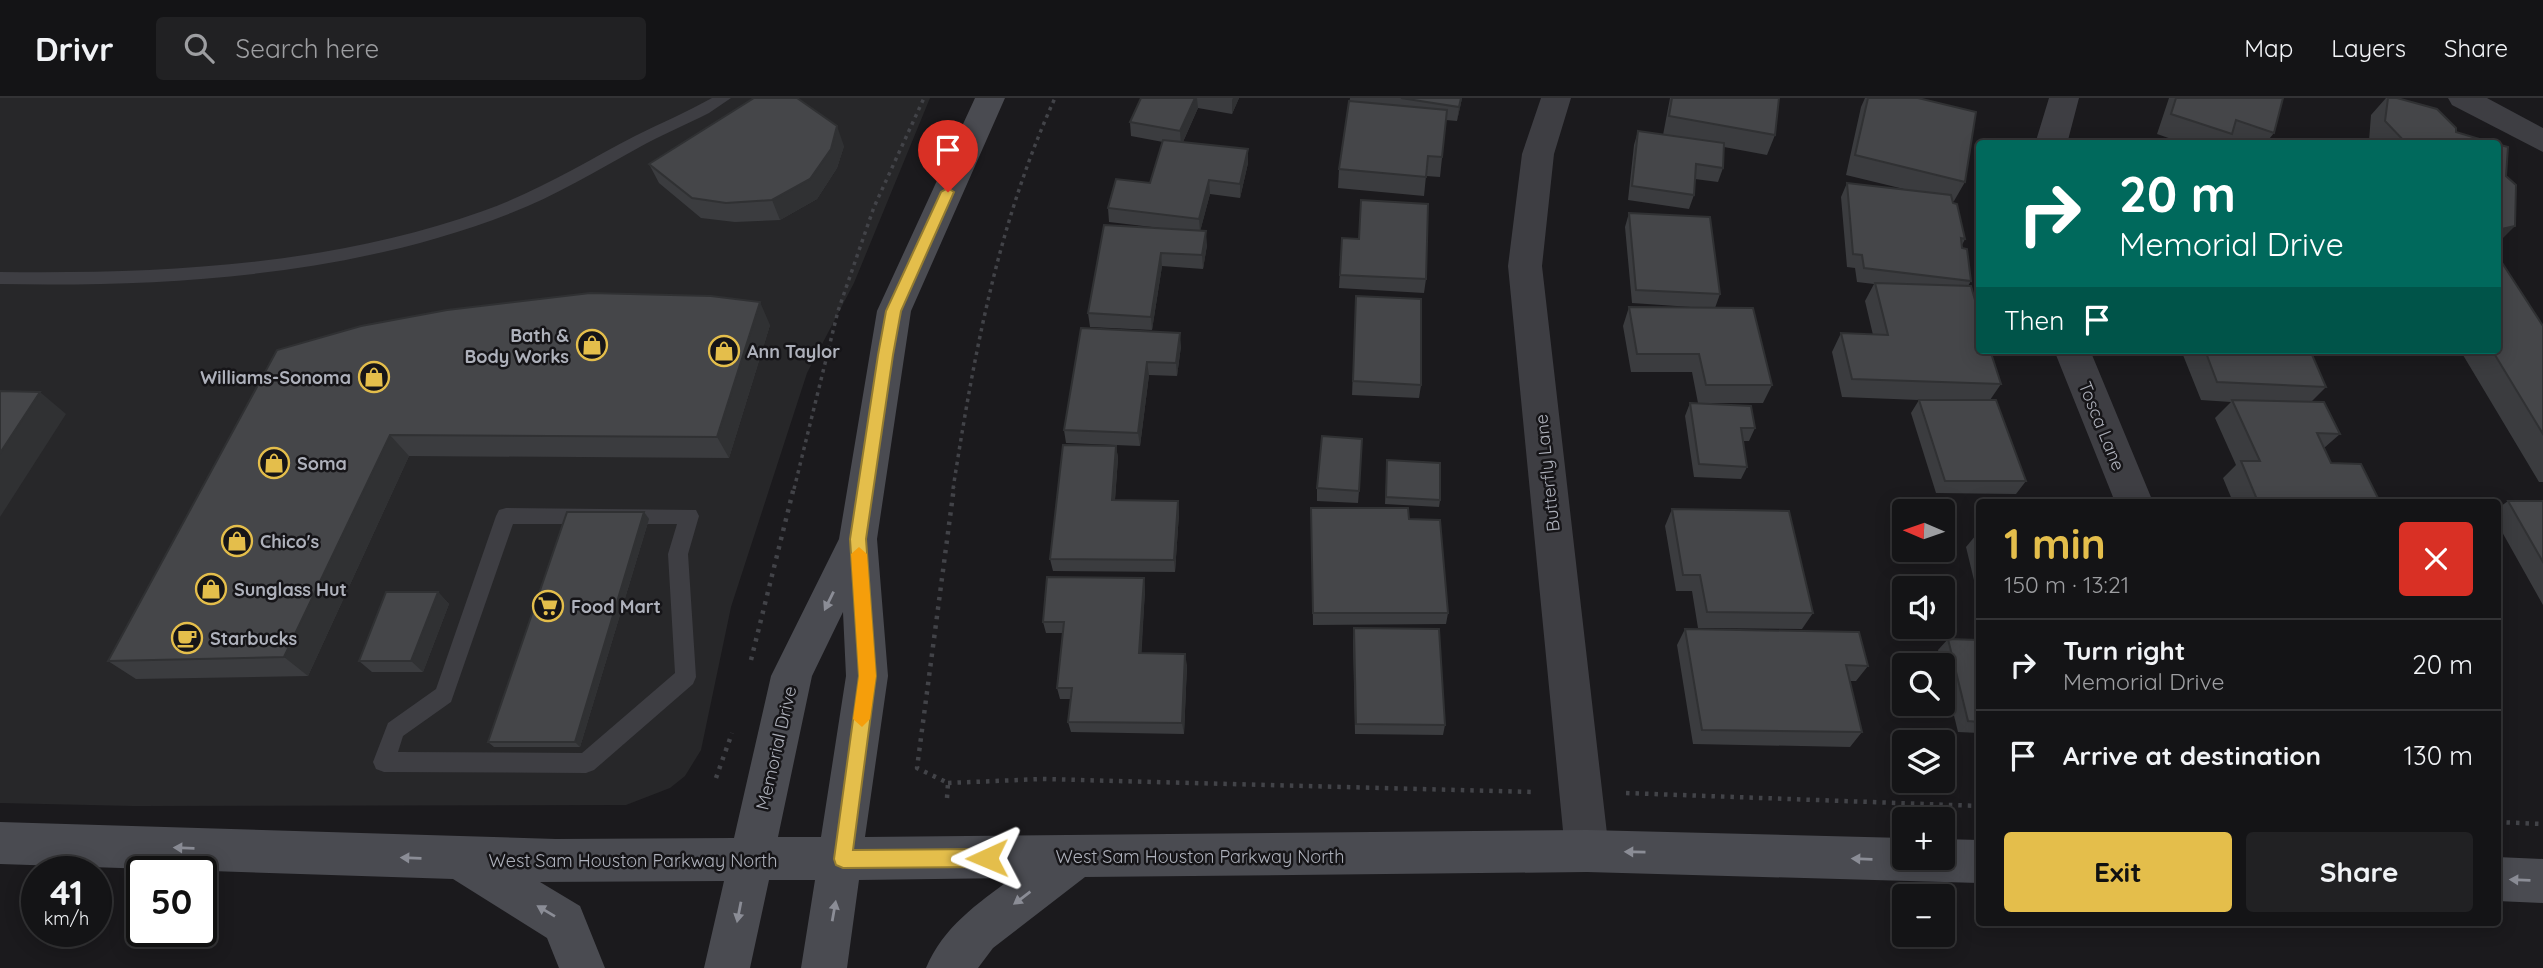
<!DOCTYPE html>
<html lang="en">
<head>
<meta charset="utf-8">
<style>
	body { margin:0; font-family:Quicksand,sans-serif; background:#212123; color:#f1f3f6; height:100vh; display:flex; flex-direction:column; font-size:26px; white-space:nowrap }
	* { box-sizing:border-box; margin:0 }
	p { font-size:23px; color:#9d9ea1 }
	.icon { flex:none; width:38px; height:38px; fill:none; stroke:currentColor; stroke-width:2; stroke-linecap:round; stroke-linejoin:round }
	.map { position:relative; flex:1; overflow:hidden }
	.panel { position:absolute; left:1976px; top:401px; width:525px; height:427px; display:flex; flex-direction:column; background:#141416; border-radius:7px; box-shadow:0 4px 18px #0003,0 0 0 2px #333335 }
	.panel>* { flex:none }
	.guide { position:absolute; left:1976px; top:42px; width:525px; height:214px; border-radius:7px; box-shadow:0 4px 18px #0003,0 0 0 2px #333335; background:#00695c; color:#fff; overflow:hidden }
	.needle { width:46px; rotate:272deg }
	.fabs { position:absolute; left:1892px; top:401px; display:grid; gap:14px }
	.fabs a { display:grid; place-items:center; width:63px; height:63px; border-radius:7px; background:#141416; box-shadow:0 4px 18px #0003,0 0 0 2px #333335; font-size:35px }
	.speed { position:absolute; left:21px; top:758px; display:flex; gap:14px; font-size:35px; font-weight:700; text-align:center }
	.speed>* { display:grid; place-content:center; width:91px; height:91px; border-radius:50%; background:#141416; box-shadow:0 4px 18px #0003,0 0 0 2px #333335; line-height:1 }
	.speed small { font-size:18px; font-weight:400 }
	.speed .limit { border:4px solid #111; border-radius:10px; background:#fff; color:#111 }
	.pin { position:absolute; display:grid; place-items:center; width:60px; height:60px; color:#fff; margin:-72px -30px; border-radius:50% 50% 50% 0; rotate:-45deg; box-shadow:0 0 7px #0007 }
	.pin .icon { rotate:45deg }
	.me { position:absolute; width:77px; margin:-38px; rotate:269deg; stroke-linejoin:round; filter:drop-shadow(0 0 5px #0008) }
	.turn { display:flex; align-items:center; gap:24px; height:147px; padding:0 28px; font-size:32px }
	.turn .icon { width:91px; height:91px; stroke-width:2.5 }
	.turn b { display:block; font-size:49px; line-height:60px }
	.then { display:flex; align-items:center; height:66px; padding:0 28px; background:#0003; gap:14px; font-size:26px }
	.round { display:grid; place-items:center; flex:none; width:74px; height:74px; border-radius:7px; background:#212123 }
	.headline { display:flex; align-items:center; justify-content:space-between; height:119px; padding:0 28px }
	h1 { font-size:42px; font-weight:700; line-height:52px; color:#e4be4b }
	.primary-button { display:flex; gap:14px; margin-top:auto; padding:14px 28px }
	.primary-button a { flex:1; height:80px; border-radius:7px; background:#e4be4b; color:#111; font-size:28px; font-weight:700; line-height:80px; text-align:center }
	.primary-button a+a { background:#212123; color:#f1f3f6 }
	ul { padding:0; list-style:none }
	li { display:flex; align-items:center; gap:21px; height:91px; padding:0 28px; border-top:2px solid #333335 }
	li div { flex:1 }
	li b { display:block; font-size:26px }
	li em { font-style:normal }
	header { display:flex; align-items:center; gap:42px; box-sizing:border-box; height:98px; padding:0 35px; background:#141416; border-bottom:2px solid #333335 }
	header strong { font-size:33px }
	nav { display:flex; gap:38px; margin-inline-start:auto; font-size:24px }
	.search { width:490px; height:63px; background:#212123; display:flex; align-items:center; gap:18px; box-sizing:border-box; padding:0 24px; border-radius:7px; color:#9d9ea1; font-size:26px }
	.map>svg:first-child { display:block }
	.built { fill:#272729 }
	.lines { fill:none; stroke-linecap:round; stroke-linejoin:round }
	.path-far1 { stroke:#424348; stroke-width:3.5; stroke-dasharray:3.5 4.5; stroke-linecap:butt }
	.path { stroke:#424348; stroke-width:4.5; stroke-dasharray:3.5 6; stroke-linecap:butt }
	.service { fill:#3e3e43; fill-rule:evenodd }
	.minor { fill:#3e3e43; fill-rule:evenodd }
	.secondary { fill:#4a4b51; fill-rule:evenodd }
	.wall { fill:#3b3c3f }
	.shaded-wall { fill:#303133 }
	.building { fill:#454649; stroke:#303133; stroke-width:2 }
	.oneway { fill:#8b8d96 }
	.route { fill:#e4be4b; stroke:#947c31; stroke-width:2 }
	.slow { fill:#f59e0b }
	.labels { text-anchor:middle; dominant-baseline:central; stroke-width:5; stroke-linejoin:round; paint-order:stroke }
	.poi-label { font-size:18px; font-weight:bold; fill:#aeb1bb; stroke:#161518; text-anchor:start }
	.street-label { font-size:18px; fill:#aeb1bb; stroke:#161518 }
</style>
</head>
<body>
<header>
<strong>Drivr</strong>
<div class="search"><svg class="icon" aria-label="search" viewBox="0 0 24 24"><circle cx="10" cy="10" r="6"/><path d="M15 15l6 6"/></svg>Search here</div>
<nav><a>Map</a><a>Layers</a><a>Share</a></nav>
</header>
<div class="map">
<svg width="2543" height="870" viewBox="0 0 2543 870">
	<rect width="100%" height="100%" fill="#1b1a1d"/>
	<!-- built -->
	<path class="built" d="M0,0H930L854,185L807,275L731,509L701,652L685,678L670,690L626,707L134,708L0,705Z"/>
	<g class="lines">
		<!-- path-far1 -->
		<path class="path-far1" d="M794,391L838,213L874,109L924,0
			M953,391C974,256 998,125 1055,0"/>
		<!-- path -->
		<path class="path" d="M751,562L794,389
			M716,680L732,635
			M948,685L1042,681L1532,694
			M1626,695L1979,708
			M947,700L948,685L917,670L954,389
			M2497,724L2543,726"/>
		<!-- service -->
		<path class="service" d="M712,0H731L709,15C685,27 661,37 638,50C596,73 555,98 511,115C349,178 172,189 0,186V174C162,176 328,168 483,113C537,94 585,64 635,38C661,25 687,14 712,0Z
			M506,410L696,412L699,418L688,456L696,579L693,586L594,672L586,675L384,674L376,671L373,664L388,625L436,591L496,418L499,412ZM513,426H677L668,456L675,575L582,655L398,654L403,638L451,604Z"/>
		<!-- minor -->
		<path class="minor" d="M1541,0H1571L1554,56L1542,168L1609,753L1603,768L1587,774L1571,768L1565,753L1508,168L1522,56Z
			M2049,0H2079L2067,46H2035Z
			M2448,0H2487L2543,30V54L2452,7Z
			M2054,252H2090L2153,404H2115Z"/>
		<!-- secondary -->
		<path class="secondary" d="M975,0H1005L911,213L877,441L888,578L865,739L1587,732L1904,740V760H1942V741L1979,742V785L1587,774L1085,779L993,850L978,870H926C943,829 977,806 1012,780L859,782L847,870H801L815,782H769L750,870H704L724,783L540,784L580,808L605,870H559L547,840L453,781L0,766V724L556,741L734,740L771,578L839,441L877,213ZM843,514L846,578L821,739H778L812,578Z
			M2497,759L2543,761V805L2497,803Z"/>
	</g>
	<!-- wall -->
	<path class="wall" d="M1141,0H1239L1232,16L1198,10L1183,44L1248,51V65L1240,100L1210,96L1200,133L1207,147L1203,171L1162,168L1152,232L1090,229L1088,215L1169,131L1109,124L1108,110L1150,85L1163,44L1131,38L1130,24Z
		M1350,0H1462L1457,23L1446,22L1440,79L1426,78L1424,98L1338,90L1339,71Z
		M1670,0H1779L1775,37L1767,57L1724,49L1723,70L1718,84L1695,81L1694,97L1689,111L1628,102L1634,47L1638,33L1663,37Z
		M1865,0H1918L1965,84L1954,103H1952L1965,141L1962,147L1971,183L1968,188L2001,286L1990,302L2026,383L2016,396L1936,395L1911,315L1919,302L1842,299L1832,254L1841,235L1873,237L1865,203L1874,186L1857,184L1855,170L1847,169L1841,99L1847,85L1908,92L1846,77L1861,9Z
		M2169,0H2283L2274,35L2265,46H2232L2227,44L2225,46H2186L2157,36Z
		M2386,0H2397L2456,34L2496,46H2371L2369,43L2371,17Z
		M844,48L837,70L817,101L780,122L735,124L701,120L659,85L649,66Z
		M1629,115L1720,196L1715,210L1772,287L1763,305H1698L1692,274H1631L1623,228L1629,209L1706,210L1632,205L1625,129Z
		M1342,140L1359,141L1426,181L1424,195L1339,190Z
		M1356,198L1421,287L1419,300L1352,297Z
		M447,212L770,227L729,360L409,358L308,578L136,581L108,563Z
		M2543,228V384H2539L2460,252H2497Z
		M1081,230L1181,248L1177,278L1149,277L1140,348L1066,345L1064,332Z
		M2181,252H2310L2326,289L2311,304L2340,336L2324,350L2331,365L2380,404H2233L2223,380L2236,367L2215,320L2231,304L2201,302Z
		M1690,305L1755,330L1749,343H1743L1747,369L1741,381L1694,379L1685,318Z
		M1116,348L1118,360L1115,402L1178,403L1179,415L1175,474L1053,473L1050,461Z
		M1387,362L1440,402L1439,409L1385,406Z
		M1317,390L1359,393L1358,405L1317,403Z
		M2508,403H2543V507L2497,425V411Z
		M1311,410L1409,421L1448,515L1446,526L1313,527Z
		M1672,411L1813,515L1802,531L1698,530L1692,493H1676L1665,428Z
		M644,414L649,421L580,649H494L488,644Z
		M1976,437H1979V503L1966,449Z
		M1144,480L1145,492L1141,555L1187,567L1184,636L1071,634L1068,624L1071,601H1060L1057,590L1063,535H1046L1043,524Z
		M438,494L449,506L423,574H372L359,563Z
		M1354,530L1445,627L1443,637L1355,636L1353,542Z
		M1685,531L1868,568L1856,583H1850L1862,634L1850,649L1693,646L1677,547Z
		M1948,541L1979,542V635L1958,634L1938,552Z"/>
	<!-- shaded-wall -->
	<path class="shaded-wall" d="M1195,0H1197L1198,10L1181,48L1180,33Z
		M1233,0H1239L1232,16V2Z
		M1461,0H1462L1457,23L1459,9Z
		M837,28L844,48L837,70L817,101L780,122L772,102Z
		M1248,51V65L1240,100V86Z
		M1209,82L1210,96L1200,134L1199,121Z
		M2515,128L2497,146V132Z
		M1206,133L1207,147L1203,171L1202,157Z
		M1161,155L1162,168L1152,232L1151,219Z
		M760,204L770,227L729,360L717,339Z
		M1180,235L1181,248L1177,278L1176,265Z
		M1147,264L1149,277L1140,348L1138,335Z
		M40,294L66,316L0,419V355Z
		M390,337L409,358L308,578L284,559Z
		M1116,348L1118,360L1114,414L1112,402Z
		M1178,403L1179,415L1175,474L1174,462Z
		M644,414L649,421L580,649L575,644Z
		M1144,480L1145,492L1141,566L1139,555Z
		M438,494L449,506L423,574L411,563Z
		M1185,556L1187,567L1184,636L1182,625Z"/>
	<!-- building -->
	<path class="building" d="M754,0H797L837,28L831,51L810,81L772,102L726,105L692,100L649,66Z
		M1141,0H1195L1180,33L1130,24Z
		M1401,0H1461L1459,9Z
		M1672,0H1779L1775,37L1669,18Z
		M1868,0H1918L1976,14L1965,84L1855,57Z
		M2176,0H2283L2274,35L2236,22L2232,36L2171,16Z
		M2388,0H2397L2437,11L2456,30V34L2496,46H2407L2385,23Z
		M1349,3L1447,12L1442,59L1428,58L1426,79L1339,71Z
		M1638,33L1724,45L1723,70L1696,66L1694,97L1632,88Z
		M1163,42L1248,51L1240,86L1209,82L1199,121L1108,110L1116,81L1150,85Z
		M2497,46L2508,49L2506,78L2516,87L2515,128L2497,132Z
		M1847,85L1951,97L1953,105L1957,106L1965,141L1961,140L1962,150L1967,151L1971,183L1864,170L1862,157L1853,156Z
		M1361,102L1428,106L1426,181L1340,177L1342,140L1359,141Z
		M1629,115L1710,119L1720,196L1636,192Z
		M1104,127L1206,133L1202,157L1161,155L1151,219L1088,215Z
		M2497,157L2543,228V336L2492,252H2497Z
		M1875,185L1971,188L1979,216V252H1990L2001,286L1852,281L1841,235L1888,237Z
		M590,195L711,198L760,204L717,339L390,337L284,559L108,563L277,252L361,228L447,212Z
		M1356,198L1421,201V287L1353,283Z
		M1629,209L1753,210L1772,287H1706L1699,256H1637Z
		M1081,230L1180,235L1176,265L1147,264L1138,335L1064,332Z
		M2205,252H2310L2326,289L2217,284Z
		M0,293L40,294L0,355Z
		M1919,302H1996L2026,383H1945Z
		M2232,302L2324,304L2340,336L2317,335L2331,365L2361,366L2380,404H2258L2241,363H2260Z
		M1690,305L1751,308L1755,330H1741L1747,369L1699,366Z
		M1322,338L1362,341L1359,393L1317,390Z
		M1063,347L1116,348L1112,402L1178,403L1174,462L1050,461Z
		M1387,362L1440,365V402L1386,399Z
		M2508,403H2543V464Z
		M1311,410H1408L1409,421L1440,422L1448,515H1313Z
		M1672,411L1789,413L1813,515L1707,514L1700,477H1683Z
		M567,414H644L575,644H488Z
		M1976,437H1979V451Z
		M1047,479L1144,480L1139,555L1185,556L1182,625L1068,624L1072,590H1057L1064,524H1043Z
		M386,494H438L411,563H359Z
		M1354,530L1439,531L1445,627L1356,626Z
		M1685,531L1859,534L1868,568L1846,567L1862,634L1702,632Z
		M1948,541L1979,542V624L1968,623Z"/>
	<!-- one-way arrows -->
	<defs><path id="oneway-solid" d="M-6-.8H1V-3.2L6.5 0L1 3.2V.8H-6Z" transform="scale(1.75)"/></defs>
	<g class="oneway">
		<use href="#oneway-solid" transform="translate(829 503) rotate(116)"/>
		<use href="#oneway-solid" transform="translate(184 750) rotate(-178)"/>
		<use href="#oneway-solid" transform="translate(1635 754) rotate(-179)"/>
		<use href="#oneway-solid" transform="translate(411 760) rotate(-178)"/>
		<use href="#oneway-solid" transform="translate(1862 761) rotate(-178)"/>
		<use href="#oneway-solid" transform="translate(2520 782) rotate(-178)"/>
		<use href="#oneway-solid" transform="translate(1022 800) rotate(143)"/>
		<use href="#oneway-solid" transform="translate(546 813) rotate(-149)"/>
		<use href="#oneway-solid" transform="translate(834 813) rotate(-80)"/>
		<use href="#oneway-solid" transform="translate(739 814) rotate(101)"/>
	</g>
	<!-- route -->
	<path class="route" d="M948,90L954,94L901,213L893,257L866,441L876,578L853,752L987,751L994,754L996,760L994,766L987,769L843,770L836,767L834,761L859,578L850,441L878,257L886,213L941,94Z"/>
	<!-- slow -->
	<path class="slow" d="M859,449L867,456L876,578L870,621L862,629L853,621L859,578L851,456Z"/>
	<!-- icons -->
	<defs>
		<g id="shop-ring" transform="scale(1.575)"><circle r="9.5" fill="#161518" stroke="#e4be4b" stroke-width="1.5"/><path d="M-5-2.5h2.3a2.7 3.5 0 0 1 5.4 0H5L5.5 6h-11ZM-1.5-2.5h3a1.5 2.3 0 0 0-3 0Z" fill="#e4be4b"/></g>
		<g id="supermarket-ring" transform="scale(1.575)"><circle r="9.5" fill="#161518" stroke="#e4be4b" stroke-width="1.5"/><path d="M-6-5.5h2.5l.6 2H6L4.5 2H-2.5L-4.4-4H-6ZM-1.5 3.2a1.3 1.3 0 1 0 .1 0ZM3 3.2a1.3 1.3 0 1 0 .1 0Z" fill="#e4be4b"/></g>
		<g id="cafe-ring" transform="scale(1.575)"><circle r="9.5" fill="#161518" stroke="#e4be4b" stroke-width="1.5"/><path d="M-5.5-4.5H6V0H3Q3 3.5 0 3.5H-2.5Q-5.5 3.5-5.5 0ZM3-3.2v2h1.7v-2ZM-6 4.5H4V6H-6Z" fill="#e4be4b"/></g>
	</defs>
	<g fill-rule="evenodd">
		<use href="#shop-ring" x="592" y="247"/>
		<use href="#shop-ring" x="724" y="253"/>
		<use href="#shop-ring" x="374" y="279"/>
		<use href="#shop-ring" x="274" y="365"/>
		<use href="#shop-ring" x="237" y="443"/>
		<use href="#shop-ring" x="211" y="491"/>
		<use href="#supermarket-ring" x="548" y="508"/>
		<use href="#cafe-ring" x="187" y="540"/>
	</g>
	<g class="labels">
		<!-- poi labels -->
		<g class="poi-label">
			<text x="569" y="237" text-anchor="end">Bath &amp;<tspan x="569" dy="21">Body Works</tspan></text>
			<text x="747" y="253">Ann Taylor</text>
			<text x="351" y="279" text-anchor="end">Williams-Sonoma</text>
			<text x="297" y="365">Soma</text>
			<text x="260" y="443">Chico's</text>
			<text x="234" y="491">Sunglass Hut</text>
			<text x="571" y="508">Food Mart</text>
			<text x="210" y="540">Starbucks</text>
		</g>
		<!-- street labels -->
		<g class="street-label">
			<text transform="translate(2102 328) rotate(68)">Tosca Lane</text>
			<text transform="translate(1547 375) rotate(-96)">Butterfly Lane</text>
			<text transform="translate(776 650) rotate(-77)">Memorial Drive</text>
			<text x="1200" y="758">West Sam Houston Parkway North</text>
			<text x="633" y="762">West Sam Houston Parkway North</text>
		</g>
	</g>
</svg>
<div class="fabs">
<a><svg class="needle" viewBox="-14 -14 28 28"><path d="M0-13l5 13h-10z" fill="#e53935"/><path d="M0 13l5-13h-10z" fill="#9d9ea1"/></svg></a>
<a><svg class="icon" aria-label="sound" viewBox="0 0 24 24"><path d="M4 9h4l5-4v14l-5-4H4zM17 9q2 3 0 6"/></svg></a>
<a><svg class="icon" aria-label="search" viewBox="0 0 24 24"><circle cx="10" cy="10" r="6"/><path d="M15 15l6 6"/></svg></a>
<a><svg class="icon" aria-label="layers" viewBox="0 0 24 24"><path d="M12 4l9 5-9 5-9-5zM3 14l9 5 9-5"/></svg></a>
<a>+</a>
<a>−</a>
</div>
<div class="speed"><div>41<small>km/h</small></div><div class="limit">50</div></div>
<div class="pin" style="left:948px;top:94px;background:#d93025"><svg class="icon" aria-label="arrive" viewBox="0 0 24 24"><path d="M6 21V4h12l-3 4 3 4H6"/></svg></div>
<svg class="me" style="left:987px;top:760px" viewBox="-20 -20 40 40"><path d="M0-17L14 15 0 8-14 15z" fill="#e4be4b" stroke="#fff" stroke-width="4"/></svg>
<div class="guide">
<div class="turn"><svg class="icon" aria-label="right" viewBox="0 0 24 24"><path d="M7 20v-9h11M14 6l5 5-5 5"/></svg><div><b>20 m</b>Memorial Drive</div></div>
<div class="then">Then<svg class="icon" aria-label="arrive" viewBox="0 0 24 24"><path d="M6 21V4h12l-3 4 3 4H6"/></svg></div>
</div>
<section class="panel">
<div class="headline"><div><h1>1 min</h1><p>150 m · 13:21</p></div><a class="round" style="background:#d93025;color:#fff"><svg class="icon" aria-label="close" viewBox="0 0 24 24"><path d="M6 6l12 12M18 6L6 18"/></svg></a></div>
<ul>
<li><svg class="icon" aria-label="right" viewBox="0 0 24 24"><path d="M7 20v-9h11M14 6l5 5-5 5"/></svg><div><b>Turn right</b><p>Memorial Drive</p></div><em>20 m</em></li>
<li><svg class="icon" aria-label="arrive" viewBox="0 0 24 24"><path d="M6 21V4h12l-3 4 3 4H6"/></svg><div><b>Arrive at destination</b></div><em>130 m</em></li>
</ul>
<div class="primary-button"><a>Exit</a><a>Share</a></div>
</section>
</div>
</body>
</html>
